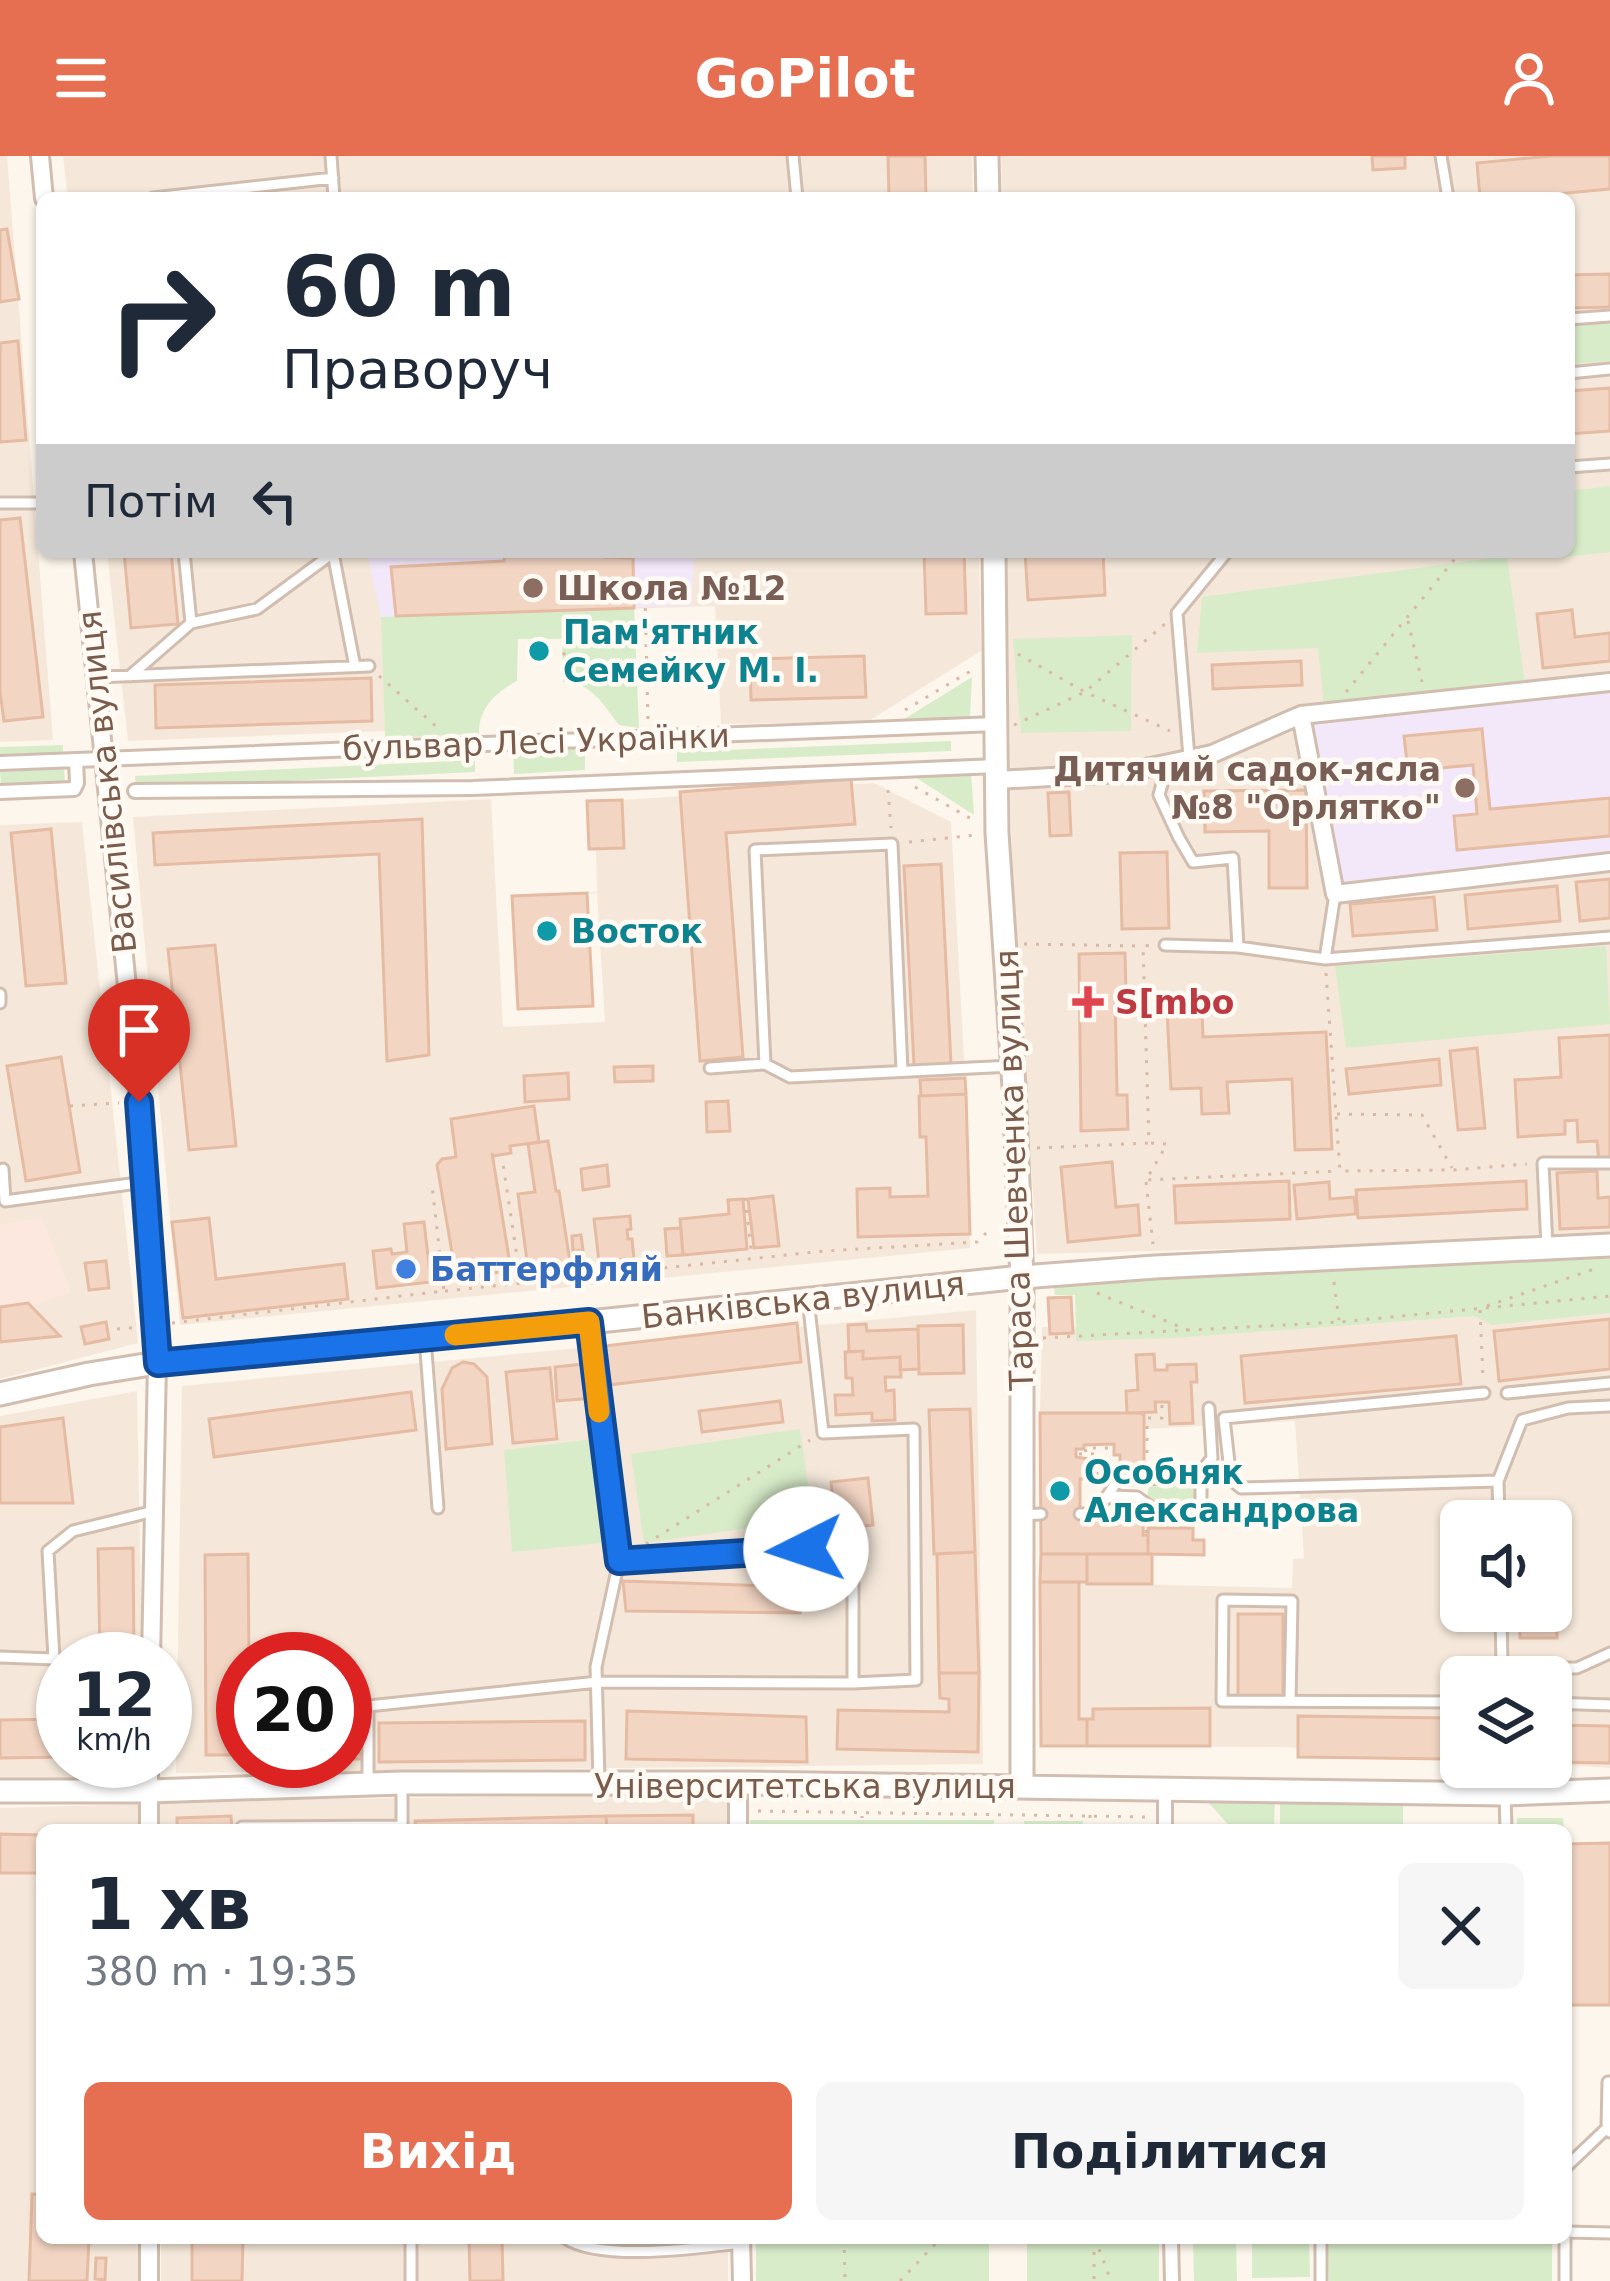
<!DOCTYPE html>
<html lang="uk">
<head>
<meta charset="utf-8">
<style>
	body { margin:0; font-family:"DejaVu Sans",sans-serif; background:#f6f6f7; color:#1f2937; height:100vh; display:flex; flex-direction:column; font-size:45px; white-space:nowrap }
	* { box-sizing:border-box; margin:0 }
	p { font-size:39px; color:#747a83 }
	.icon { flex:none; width:66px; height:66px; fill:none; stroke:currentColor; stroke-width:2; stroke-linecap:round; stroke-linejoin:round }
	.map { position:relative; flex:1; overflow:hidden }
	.sheet { position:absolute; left:36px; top:1668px; width:1536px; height:420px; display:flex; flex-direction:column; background:#fff; border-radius:18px; box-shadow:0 3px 9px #0004 }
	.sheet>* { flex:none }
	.guide { position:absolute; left:36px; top:36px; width:1539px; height:366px; border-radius:18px; box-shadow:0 3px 9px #0004; background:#fff; color:#1f2937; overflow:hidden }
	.tools { position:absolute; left:1440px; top:1344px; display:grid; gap:24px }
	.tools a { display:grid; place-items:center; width:132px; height:132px; border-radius:18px; background:#fff; box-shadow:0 3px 9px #0004; font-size:60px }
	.speed { position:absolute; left:36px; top:1476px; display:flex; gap:24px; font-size:60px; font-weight:700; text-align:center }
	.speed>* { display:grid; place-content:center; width:156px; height:156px; border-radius:50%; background:#fff; box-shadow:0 3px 9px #0004; line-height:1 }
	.speed small { font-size:30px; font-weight:400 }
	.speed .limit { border:18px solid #d22; background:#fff; color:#111 }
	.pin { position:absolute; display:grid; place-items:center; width:102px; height:102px; color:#fff; margin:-123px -51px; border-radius:50% 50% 50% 0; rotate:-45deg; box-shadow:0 0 12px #0007 }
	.pin .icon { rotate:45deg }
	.me { position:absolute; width:132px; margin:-66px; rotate:266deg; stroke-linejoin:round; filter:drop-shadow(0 0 9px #0008) }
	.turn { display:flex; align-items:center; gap:42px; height:252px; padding:0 48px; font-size:54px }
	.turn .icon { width:156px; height:156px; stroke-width:2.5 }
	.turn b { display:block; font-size:84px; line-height:102px }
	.then { display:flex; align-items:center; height:114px; padding:0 48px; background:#0003; gap:24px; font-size:45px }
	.round { display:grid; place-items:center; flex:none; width:126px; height:126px; border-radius:18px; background:#f6f6f7 }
	.head { display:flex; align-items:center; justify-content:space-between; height:204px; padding:0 48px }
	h1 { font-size:72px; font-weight:600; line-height:90px }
	.button { display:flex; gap:24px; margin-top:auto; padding:24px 48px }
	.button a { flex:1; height:138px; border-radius:18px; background:#e76f51; color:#fff; font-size:48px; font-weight:600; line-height:138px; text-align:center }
	.button a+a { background:#f6f6f7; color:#1f2937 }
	header { display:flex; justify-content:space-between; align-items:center; height:156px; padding:0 48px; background:#e76f51; color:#fff; font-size:54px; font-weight:600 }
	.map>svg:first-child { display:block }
	.residential { fill:#f5e8da; fill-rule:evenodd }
	.commercial { fill:#fde8e0 }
	.education { fill:#f3e8fa }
	.green { fill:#d8ecc9 }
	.building { fill:#f3d5c3; stroke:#e6bba3; stroke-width:3 }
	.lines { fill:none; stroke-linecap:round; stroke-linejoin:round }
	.service-casing { stroke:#d1beb0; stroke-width:15 }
	.pedestrian-casing { stroke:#d1beb0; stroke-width:18 }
	.minor-casing { stroke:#d1beb0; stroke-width:22 }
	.tertiary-casing { stroke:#d1beb0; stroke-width:27 }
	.path { stroke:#d9b8a5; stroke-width:3; stroke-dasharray:3 9; stroke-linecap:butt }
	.service { stroke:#fff; stroke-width:9 }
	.pedestrian { stroke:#fff; stroke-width:12 }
	.minor { stroke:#fff; stroke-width:16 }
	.tertiary { stroke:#fff; stroke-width:21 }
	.route-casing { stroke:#114b97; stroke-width:30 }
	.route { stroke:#1a73e8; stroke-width:21 }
	.slow { stroke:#f59e0b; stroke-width:21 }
	.education-dot { fill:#8d6e63; stroke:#fffaf3; stroke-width:4.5 }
	.culture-dot { fill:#0f9aa8; stroke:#fffaf3; stroke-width:4.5 }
	.health-dot { fill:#e0444e; stroke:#fffaf3; stroke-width:4.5 }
	.shop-dot { fill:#3f7fe0; stroke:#fffaf3; stroke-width:4.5 }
	.labels { text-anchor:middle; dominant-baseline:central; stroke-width:9; stroke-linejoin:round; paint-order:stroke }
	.education-label { font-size:33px; font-weight:bold; fill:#785e54; stroke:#fffaf3; text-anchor:start }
	.culture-label { font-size:33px; font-weight:bold; fill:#0d838f; stroke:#fffaf3; text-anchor:start }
	.street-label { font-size:33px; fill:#7a5c4d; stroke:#fffaf3 }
	.health-label { font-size:33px; font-weight:bold; fill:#be3a42; stroke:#fffaf3; text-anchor:start }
	.shop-label { font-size:33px; font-weight:bold; fill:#366cbe; stroke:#fffaf3; text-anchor:start }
</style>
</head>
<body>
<header><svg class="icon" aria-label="menu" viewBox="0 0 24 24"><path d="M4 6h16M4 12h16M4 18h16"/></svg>GoPilot<svg class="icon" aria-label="person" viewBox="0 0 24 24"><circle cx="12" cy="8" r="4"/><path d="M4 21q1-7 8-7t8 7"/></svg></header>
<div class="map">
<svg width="1610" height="2125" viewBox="0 0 1610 2125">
	<rect width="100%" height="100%" fill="#fdf6ec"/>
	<!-- residential -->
	<path class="residential" d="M0,0H7L53,584L0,586Z
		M63,0H972L973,42H68Z
		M1001,0H1610V1083L1037,1098L1012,724L1007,396H1569V42H1002Z
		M107,396H979L981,495L867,566L721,568L715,450L382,461L385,575L128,585Z
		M874,627L951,666L965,922L970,1092L180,1169L133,661L491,643L503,871L605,866L597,737L587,738L593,850L518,853L512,740L597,736L596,693L624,691L622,644Z
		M82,666L138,1187L0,1223V669Z
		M1610,1128V1612L1551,1608V1521H1461V1602L1282,1591L1041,1590L1040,1426L1292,1432L1293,1403L1304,1402L1295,1265L1144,1273V1259L1140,1257H1040L1042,1171H1078ZM1461,1365H1551V1455H1461Z
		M976,1154L983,1608L176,1617L182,1230ZM243,1503H345V1605H243Z
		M137,1235L142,1503H63V1605H144V1624L0,1623V1260Z
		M728,1638V1674H160V1645Z
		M138,1648V1674H42V2082H140V2125H0V1652Z
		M161,2082H728V2125H161Z"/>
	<!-- commercial -->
	<path class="commercial" d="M42,1062L71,1136L0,1162V1069Z"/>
	<!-- education -->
	<path class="education" d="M367,396H694L692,449L381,461Z
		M1610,529V702L1338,731L1306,562Z"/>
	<!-- green -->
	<path class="green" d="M1610,167V205L1569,208V170Z
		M1610,330V396L1557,402L1556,396H1569V335Z
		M1507,400L1525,528L1324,550L1318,492L1197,497L1202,441Z
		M634,452L639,572L619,569C603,548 591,526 563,526L562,483H518L517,525C496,536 478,553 479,578L385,582L381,461Z
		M1132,479L1131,575L1021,577L1013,483Z
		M972,521L970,561L901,565Z
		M951,585V595L677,606V596Z
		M63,589V602L0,604V591Z
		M585,589V614L514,618L513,592Z
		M475,604V616L136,632L135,620Z
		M64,613L65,627L1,629L0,616Z
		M971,617L974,659L915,621Z
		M1606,790L1610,868L1346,892L1335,810Z
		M1610,1100V1157L1492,1169L1474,1160L1173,1182L1076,1185L1075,1139H1055L1053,1127Z
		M800,1273L813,1363L644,1387L631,1298Z
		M593,1283L603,1387L512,1396L504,1294Z
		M1193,1328L1196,1330L1194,1345L1149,1346L1147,1343L1149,1329Z
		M1280,1644L1403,1646V1674H1280Z
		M1275,1645L1274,1674H1233L1208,1646Z
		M1517,1662H1563L1564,1674H1517Z
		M750,1664H994V1674H750Z
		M1024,1665H1083V1674H1024Z
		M1027,2082L1159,2084V2125H1027Z
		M989,2084V2125H756V2085Z
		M1193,2084H1236L1237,2125H1194Z
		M1328,2084H1552V2125H1329Z
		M1252,2085H1309L1310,2121L1252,2122Z"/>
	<!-- building -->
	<path class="building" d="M888,0H925L926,42H889Z
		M1372,0H1405V12L1373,14Z
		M1551,0H1610V33L1514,42H1480L1477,7Z
		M7,73L19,143L0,146V74Z
		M1610,118V151L1569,152V119Z
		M18,185L26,284L0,286V187Z
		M1610,232V275L1569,278V235Z
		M20,362L43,561L4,565L0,536V364Z
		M124,396H171L178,468L131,472Z
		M504,396H605V401L633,402L634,452L396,460L391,411L504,405Z
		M924,396H964L966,457L926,458Z
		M1025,396H1103L1105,439L1028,444Z
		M1572,454L1575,481L1610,477V505L1543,512L1537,458Z
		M864,500L866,541L751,544L750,503Z
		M1301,505L1302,529L1213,533L1212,509Z
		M371,522L372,565L156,572L155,529Z
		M1482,573L1490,653L1610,642V680L1457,694L1454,660L1477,658L1473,609L1408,615L1404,580Z
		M851,623L855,668L726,677L743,901L700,905L680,636Z
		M1306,634L1307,732H1269V675L1205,676L1204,635Z
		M1069,636L1071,679L1050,680L1048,637Z
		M622,644L624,692L589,693L587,645Z
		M422,663L429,899L387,905L379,698L155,709L153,677Z
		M51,673L66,827L26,830L11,677Z
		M1167,696L1169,772L1122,773L1120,697Z
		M941,708L951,908L914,910L904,710Z
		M1610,723V762L1580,765L1576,726Z
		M1557,730L1560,765L1468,773L1465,739Z
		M587,737L593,850L518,853L512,740Z
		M1434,741L1437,774L1353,780L1350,748Z
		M215,789L236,990L189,994L168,793Z
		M1125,797L1126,839H1115L1117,939H1127L1128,973L1081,975L1079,798Z
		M1202,853L1203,881L1326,876L1332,993L1295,994L1292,923L1227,926L1229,957L1202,958L1201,932L1171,933L1167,854Z
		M1610,879V1004L1599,1005L1597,985L1578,986L1577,964L1565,965V978L1518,981L1515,924L1561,921L1559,882Z
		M1477,892L1485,972L1458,974L1450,895Z
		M61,901L80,1016L26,1025L7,910Z
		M1439,903L1441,929L1349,938L1346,913Z
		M653,910V925L615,926L614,911Z
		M568,917L569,943L525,946L524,920Z
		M965,922L966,938L921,940L920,924Z
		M966,938L970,1078L858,1081L857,1033L890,1032V1041L928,1040L926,981H920L919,940Z
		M728,945L730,975L707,976L706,946Z
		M534,950L539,986L510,990L511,997L493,1000L492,997L510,1108L505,1109L506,1115L463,1122V1118L456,1120L437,1009L442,1003L456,1001L451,963Z
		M548,985L556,1035H559L570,1106L528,1112L518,1038L535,1036L528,988Z
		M1112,1006L1116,1051L1138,1049L1140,1079L1068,1086L1061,1011Z
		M607,1009L609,1030L583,1034L581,1013Z
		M1597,1015L1598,1042L1610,1041V1071L1560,1073L1557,1017Z
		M1289,1025L1290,1063L1176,1067L1174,1030Z
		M1526,1025L1527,1053L1358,1062L1356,1034Z
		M1329,1026L1330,1043L1354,1041L1356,1058L1297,1063L1294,1029Z
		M773,1040L779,1090L754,1092L748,1043Z
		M743,1043L747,1093L683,1099L680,1063L729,1058L728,1044Z
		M630,1060L631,1073L627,1074L628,1083H632L634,1102L599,1106L594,1063Z
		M209,1062L216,1123L344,1108L348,1143L183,1162L172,1066Z
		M424,1066L431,1126L377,1132L373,1095L391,1093L392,1098L407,1096L404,1068Z
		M681,1072L683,1099L667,1100L665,1073Z
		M581,1079L583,1094L573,1095L572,1080Z
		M106,1105L109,1132L89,1134L85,1107Z
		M1071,1141L1073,1177L1050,1178L1048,1142Z
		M28,1147L60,1180L0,1186V1151Z
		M1610,1163V1213L1499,1225L1494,1175Z
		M106,1166L109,1183L85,1188L81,1171Z
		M797,1167L801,1206L600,1230L596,1191Z
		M866,1168L867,1175L918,1173L919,1213L900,1214V1201L863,1203V1195L849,1196L848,1169Z
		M963,1169L964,1217L919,1218L918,1170Z
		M1456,1180L1461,1228L1245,1247L1241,1200Z
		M863,1195V1203L900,1201L901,1221H885L886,1235L894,1234L895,1264L872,1265V1257L836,1259L835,1239H853L852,1222H846L845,1196Z
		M1154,1198L1155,1214H1167V1209L1196,1208L1197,1226H1191L1193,1267L1170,1268L1169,1246H1155L1156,1256L1127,1257L1126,1235L1138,1234L1136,1199Z
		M463,1206L474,1208L487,1221L492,1288L446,1293L442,1233L452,1212Z
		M592,1207L594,1242L557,1245L555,1211Z
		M550,1212L557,1283L513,1287L506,1216Z
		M411,1236L416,1274L214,1301L209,1263Z
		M780,1245L783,1266L702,1276L699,1255Z
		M970,1253L975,1396L934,1398L929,1254Z
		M1040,1257H1140L1144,1259V1309H1120V1299H1114V1288L1084,1289V1293H1076V1301L1090,1303V1323H1080V1364L1114,1363V1353L1118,1347H1140L1144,1355L1143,1379H1148V1398H1041Z
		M63,1262L73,1347H0V1271Z
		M868,1322L873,1369L836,1373L831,1326Z
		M1556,1359L1557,1482H1520V1455H1551V1365H1519V1360Z
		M1148,1372H1193V1384H1204V1399L1148,1398Z
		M133,1392L134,1503H100L98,1393Z
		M975,1396L979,1517H939L937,1398Z
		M248,1398L249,1503H243V1599H206L205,1399Z
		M1041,1398H1087V1426H1040Z
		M1087,1398H1152V1428H1087Z
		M623,1425L802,1431L800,1457L626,1455Z
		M1040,1426H1079V1563H1087V1590H1041Z
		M1238,1458H1283V1540H1238Z
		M939,1517H979L978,1596L837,1593L838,1554L949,1556V1543L940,1542Z
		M1210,1552V1590H1087V1563H1093V1553Z
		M359,1555L361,1603H345V1556Z
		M627,1555L806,1561L807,1606L626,1603Z
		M1298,1560L1447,1562V1603L1298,1601Z
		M63,1563V1601L0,1602V1564Z
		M585,1565V1604L379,1606V1567Z
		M1455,1567H1461V1605H1454Z
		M1551,1569L1610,1570V1607L1551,1606Z
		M693,1659V1674H607L606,1660Z
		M231,1660L232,1674H177V1662Z
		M606,1660L607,1674H416L415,1665Z
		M0,1678L40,1679V1717H0Z
		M1610,1687V1849H1566V1688Z
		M32,2038L42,2039V2082H89L87,2125H29Z
		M192,2082H243L242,2125H192Z
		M469,2082H502L503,2125H470Z
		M96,2102H106L105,2124L95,2123Z"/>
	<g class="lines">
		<!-- service casing -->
		<g class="service-casing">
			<path id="service" d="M331,0L334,42
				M793,0L797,42
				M1441,0L1448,42
				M153,42L333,22
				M1569,163L1610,160
				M1569,217L1610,213
				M1569,311L1610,308
				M0,347H42
				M191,467L257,453L333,397L355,511
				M130,520L191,467L184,396
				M97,521L369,510
				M1185,604L1189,601L1177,457L1227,396
				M1170,611L1166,613L1159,639L1179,682L1193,706L1233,702L1238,791
				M1165,789L1238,791L1325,803L1610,781
				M1325,803L1335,738
				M0,838V847
				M765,908L755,694L892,688L902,915
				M710,912L765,908L790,921L1012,910
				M3,1013L5,1045L145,1026
				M1547,1091L1543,1007H1610
				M589,1166L619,1405
				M425,1182L438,1352
				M1484,1237L1224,1262L1231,1324L1241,1332L1498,1325L1499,1365
				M1507,1237L1610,1227
				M1498,1325L1522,1264L1568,1252L1610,1250
				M1105,1343L1119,1323L1190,1322L1201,1316
				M1080,1358H1093L1104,1344L1112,1340L1137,1341L1155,1354L1197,1352L1201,1349V1316L1212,1302L1209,1252
				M1022,1359L1041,1358
				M1501,1455L1502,1512H1577L1610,1497
				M0,1501L54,1503L48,1395L73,1375L154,1355
				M1290,1545L1292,1445L1223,1444L1222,1545L1461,1546
				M1551,1547L1610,1549
				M599,1624L596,1511L619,1405L853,1390V1527L916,1524L914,1273L823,1277L808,1143
				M368,1628V1550L598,1526L853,1527
				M1505,1638L1506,1674
				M242,1674V1671L402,1670V1629
				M1610,1926H1608L1607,1972L1610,1976
				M1566,2011L1607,1972
				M1566,2076L1610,2077
				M565,2082C601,2106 697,2092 741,2087
				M1321,2082V2125
				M1565,2082V2125
				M411,2125V2082"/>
		</g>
		<!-- pedestrian casing -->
		<g class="pedestrian-casing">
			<path id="pedestrian" d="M0,607L996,568
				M135,635L473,632L997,610
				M0,636L74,633L77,627L76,605
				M1165,1633V1674
				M1171,2082L1172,2125"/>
		</g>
		<!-- minor casing -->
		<g class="minor-casing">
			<path id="minor" d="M40,0L44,42
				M83,396L143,988L157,1207L151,1503
				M1301,559L1610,526
				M997,624L1122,617L1212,598L1301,559L1335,738L1610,706
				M738,1627V1674
				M149,1674V1605
				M741,2082L742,2125
				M149,2125V2082"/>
		</g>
		<!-- tertiary casing -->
		<g class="tertiary-casing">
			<path id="tertiary" d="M987,0L988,42
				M994,396L997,677L1014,931L1022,1124V1631
				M0,1238L89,1218L157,1207L589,1166L1022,1121L1155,1111L1610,1089
				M0,1635H149L402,1627H738L1505,1638L1610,1634"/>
		</g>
		<!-- path -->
		<path class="path" d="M645,440L648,564
			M1408,465L1422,526
			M1018,498L1085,536L1170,575
			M563,499L583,474L645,472
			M379,520L439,573
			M1346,536L1459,398
			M905,554L974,513
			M1014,569L1085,536L1165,468
			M915,631L975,665
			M888,634L891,672
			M909,686L977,679
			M1024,788L1141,790
			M1326,817L1340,1015L1453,1014L1527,1008
			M70,950L119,947
			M1337,958L1422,959L1452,1012
			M1151,987L1167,988L1146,1024L1340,1015
			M1037,992L1149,987L1143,790L1153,789
			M1146,1026L1153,1088
			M745,1042L752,1101
			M1334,1126L1339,1164
			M521,1127L825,1095L977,1086L986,1077
			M445,1135L521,1127L503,1008
			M1097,1137L1188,1174
			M1487,1150L1597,1112
			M1480,1154L1483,1222
			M172,1167L444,1135L432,1029
			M117,1173L139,1171
			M1043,1182L1339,1166L1610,1140
			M1086,1296L1085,1292H1112
			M1079,1298H1097V1330
			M1147,1309V1262H1162V1249
			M1146,1377V1363
			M646,1388L810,1284
			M758,1655L1150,1661
			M862,1674V1660
			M1090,1674V1652
			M844,2082L845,2125
			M1095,2082L1111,2125
			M1094,2084V2125
			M900,2125L939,2084"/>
		<!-- service -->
		<use href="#service" class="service"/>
		<!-- pedestrian -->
		<use href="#pedestrian" class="pedestrian"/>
		<!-- minor -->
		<use href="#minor" class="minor"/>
		<!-- tertiary -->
		<use href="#tertiary" class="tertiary"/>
	</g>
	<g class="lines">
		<!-- route casing -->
		<g class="route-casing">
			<path id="route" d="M139,946L158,1207L589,1166L619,1405L806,1393"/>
		</g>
		<!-- route -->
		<use href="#route" class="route"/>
		<!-- slow -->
		<path class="slow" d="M455,1179L589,1166L599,1256"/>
	</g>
	<!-- markers -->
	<g class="education-dot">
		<circle cx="533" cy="432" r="12"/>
		<circle cx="1465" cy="632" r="12"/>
	</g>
	<g class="culture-dot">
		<circle cx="539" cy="495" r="12"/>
		<circle cx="547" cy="775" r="12"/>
		<circle cx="1060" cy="1335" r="12"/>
	</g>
	<path class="health-dot" d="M1082 828h12v12h12v12h-12v12h-12v-12h-12v-12h12z"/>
	<circle class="shop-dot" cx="406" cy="1113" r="12"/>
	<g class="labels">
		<!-- education labels -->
		<g class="education-label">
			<text x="557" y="432">Школа №12</text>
			<text x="1441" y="613" text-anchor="end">Дитячий садок-ясла<tspan x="1441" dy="38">№8 "Орлятко"</tspan></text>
		</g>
		<!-- culture labels -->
		<g class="culture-label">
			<text x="563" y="476">Пам'ятник<tspan x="563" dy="38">Семейку М. І.</tspan></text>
			<text x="571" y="775">Восток</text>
			<text x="1084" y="1316">Особняк<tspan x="1084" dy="38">Александрова</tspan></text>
		</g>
		<!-- street labels -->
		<g class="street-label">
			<text transform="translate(536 586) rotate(-2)">бульвар Лесі Українки</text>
			<text transform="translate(107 626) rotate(-96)">Василівська вулиця</text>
			<text transform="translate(1014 1014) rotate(-92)">Тараса Шевченка вулиця</text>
			<text transform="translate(803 1144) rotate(-6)">Банківська вулиця</text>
			<text x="805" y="1630">Університетська вулиця</text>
		</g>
		<!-- health labels -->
		<g class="health-label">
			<text x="1115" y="846">S[mbo</text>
		</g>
		<!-- shop labels -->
		<g class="shop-label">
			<text x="430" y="1113">Баттерфляй</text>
		</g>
	</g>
</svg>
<div class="tools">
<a><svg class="icon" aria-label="sound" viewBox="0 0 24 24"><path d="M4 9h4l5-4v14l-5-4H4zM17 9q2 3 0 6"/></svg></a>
<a><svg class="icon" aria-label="layers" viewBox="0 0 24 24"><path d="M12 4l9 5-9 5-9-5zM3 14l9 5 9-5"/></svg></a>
</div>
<div class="speed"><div>12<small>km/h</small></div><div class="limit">20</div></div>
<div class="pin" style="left:139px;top:946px;background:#d93025"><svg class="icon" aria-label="arrive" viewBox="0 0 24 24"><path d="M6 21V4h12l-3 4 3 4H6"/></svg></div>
<svg class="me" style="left:806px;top:1393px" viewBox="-20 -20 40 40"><circle r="19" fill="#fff"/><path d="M0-13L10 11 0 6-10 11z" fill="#1a73e8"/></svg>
<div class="guide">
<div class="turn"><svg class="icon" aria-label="right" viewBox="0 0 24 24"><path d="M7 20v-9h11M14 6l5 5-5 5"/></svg><div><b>60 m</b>Праворуч</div></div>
<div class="then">Потім<svg class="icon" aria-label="left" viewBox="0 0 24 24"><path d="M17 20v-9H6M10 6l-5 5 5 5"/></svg></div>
</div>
<section class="sheet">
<div class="head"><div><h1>1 хв</h1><p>380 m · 19:35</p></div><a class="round"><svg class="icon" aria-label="close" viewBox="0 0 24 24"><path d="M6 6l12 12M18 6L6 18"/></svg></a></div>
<div class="button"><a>Вихід</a><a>Поділитися</a></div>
</section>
</div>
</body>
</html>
